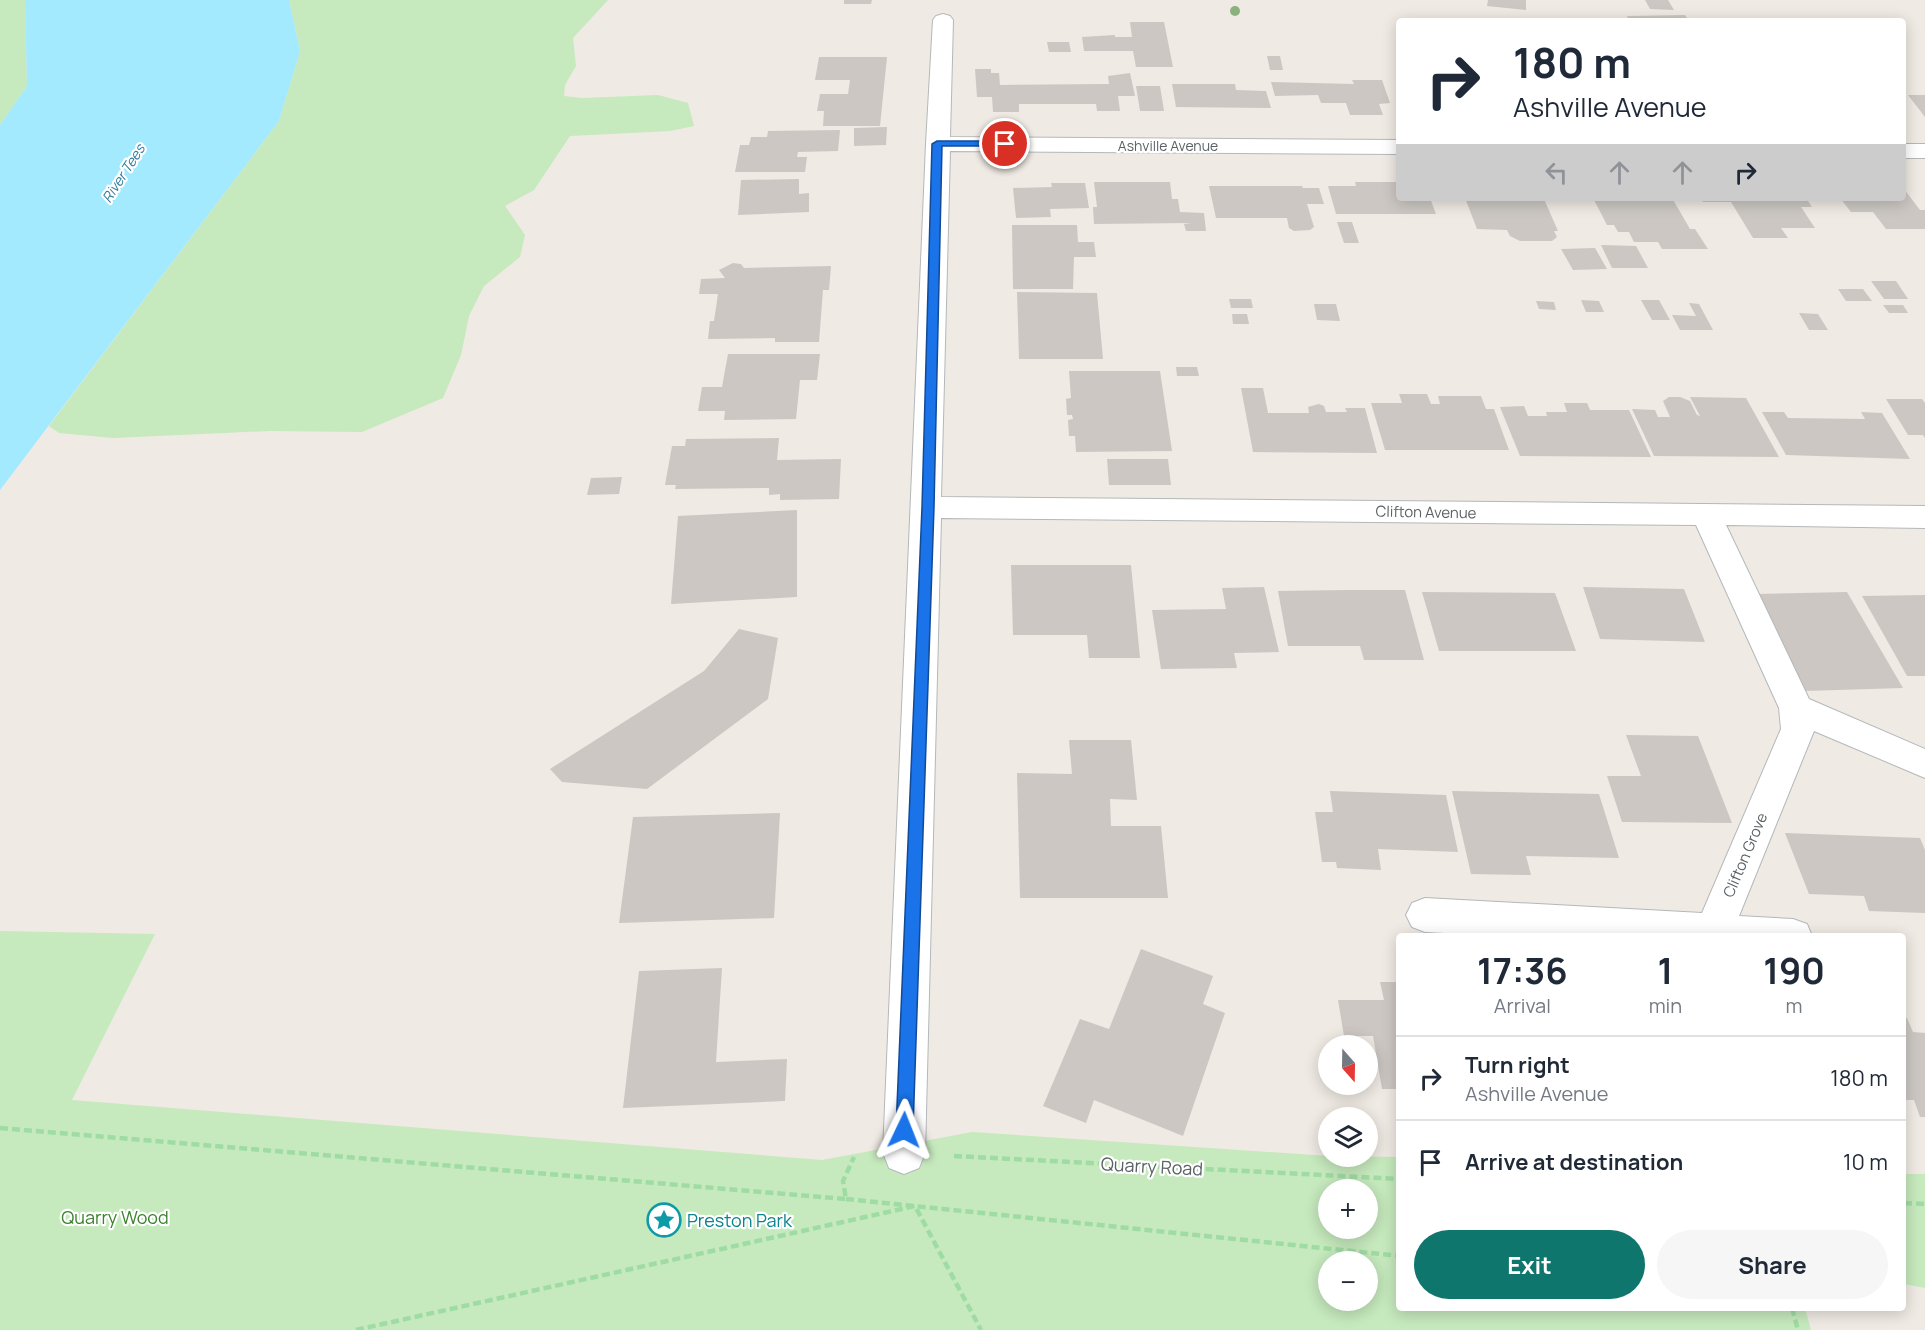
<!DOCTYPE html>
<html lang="en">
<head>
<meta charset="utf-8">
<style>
	body { margin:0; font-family:Manrope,sans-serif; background:#f6f6f7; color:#1f2937; height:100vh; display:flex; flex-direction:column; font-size:22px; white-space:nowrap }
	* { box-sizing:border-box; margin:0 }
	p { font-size:20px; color:#747a83 }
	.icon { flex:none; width:33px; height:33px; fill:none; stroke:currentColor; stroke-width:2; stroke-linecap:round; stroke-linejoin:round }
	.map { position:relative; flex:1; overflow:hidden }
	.details { position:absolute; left:1396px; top:933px; width:510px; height:378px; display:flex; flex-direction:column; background:#fff; border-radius:6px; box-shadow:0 3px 15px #0003 }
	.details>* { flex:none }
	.top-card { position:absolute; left:1396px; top:18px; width:510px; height:183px; border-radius:6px; box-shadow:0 3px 15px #0003; background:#fff; color:#1f2937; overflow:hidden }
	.needle { width:39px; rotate:160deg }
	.buttons { position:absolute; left:1318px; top:1035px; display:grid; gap:12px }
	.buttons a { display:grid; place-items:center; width:60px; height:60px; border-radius:50%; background:#fff; box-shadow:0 3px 15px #0003; font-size:30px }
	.pin { position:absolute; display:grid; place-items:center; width:51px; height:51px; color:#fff; margin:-26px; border:3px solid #fff; border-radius:50%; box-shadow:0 2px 6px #0007 }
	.me { position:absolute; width:66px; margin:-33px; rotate:2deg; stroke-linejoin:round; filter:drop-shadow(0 0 4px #0008) }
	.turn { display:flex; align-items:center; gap:21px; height:126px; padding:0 18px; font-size:27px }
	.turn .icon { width:78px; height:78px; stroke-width:2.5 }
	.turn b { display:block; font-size:42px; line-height:51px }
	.lanes { display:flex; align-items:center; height:57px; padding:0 18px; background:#0003; justify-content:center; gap:30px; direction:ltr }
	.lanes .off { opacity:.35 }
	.eta { display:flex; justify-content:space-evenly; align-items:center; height:102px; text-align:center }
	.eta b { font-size:36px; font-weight:700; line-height:42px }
	.button { display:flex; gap:12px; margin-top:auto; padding:12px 18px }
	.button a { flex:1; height:69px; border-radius:36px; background:#0f766e; color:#fff; font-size:24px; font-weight:700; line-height:69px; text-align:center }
	.button a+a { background:#f6f6f7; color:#1f2937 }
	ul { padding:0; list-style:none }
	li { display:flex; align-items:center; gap:18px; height:84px; padding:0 18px; border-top:2px solid #e0e1e3 }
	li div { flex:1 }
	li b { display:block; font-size:22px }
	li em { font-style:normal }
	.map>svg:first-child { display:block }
	.green { fill:#c6e9bd; fill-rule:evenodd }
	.water { fill:#a3eaff }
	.building { fill:#ccc7c2 }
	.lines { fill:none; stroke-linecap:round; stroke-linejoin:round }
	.minor-casing { stroke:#b4b8bb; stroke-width:2 }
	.path { stroke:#9fdca3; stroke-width:4.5; stroke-dasharray:8 4; stroke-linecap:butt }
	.minor { fill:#fff; fill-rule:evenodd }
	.tree { fill:#8bb17f }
	.route { fill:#1a73e8; stroke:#114b97; stroke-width:1.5 }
	.labels { text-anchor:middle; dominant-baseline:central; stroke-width:4.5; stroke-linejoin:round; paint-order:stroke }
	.far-street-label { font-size:14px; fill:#5b6265; stroke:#fff }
	.far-water-label { font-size:14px; font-style:italic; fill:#307c9e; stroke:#fff }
	.street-label { font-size:15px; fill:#5b6265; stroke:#fff }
	.near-street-label { font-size:18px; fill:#5b6265; stroke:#fff }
	.near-park-label { font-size:18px; fill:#3a832d; stroke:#fff }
	.near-culture-label { font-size:18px; fill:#0d838f; stroke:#fff; text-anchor:start }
</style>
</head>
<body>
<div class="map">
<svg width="1925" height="1330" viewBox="0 0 1925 1330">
	<rect width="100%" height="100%" fill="#efeae3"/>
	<!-- green -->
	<path class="green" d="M0,0H25L27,86L0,125Z
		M289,0H608L573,38L576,66L565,85L564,96L582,98L658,95L688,103L694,126L670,131L570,136L534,190L505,206L525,235L520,257L484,286L469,316L461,355L443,398L362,432L270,431L113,438L59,433L49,426L279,121L300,51Z
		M0,931L155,934L72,1100L822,1160L972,1132L1329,1156L1399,1157L1400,1308H1805L1811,1330H0ZM1329,1190H1368V1228H1329ZM1329,1262H1368V1300H1329Z
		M1904,1174H1925V1288L1904,1284Z"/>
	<!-- water -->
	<path class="water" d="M25,0H289L300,51L279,121L0,490V125L27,86Z"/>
	<!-- building -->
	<path class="building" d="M844,0H872L871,4H844Z
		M1488,0H1526V10L1487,6Z
		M1645,0H1668L1674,10L1650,9Z
		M1685,15L1689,21H1629L1627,16Z
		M1130,22H1164L1173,67H1136L1133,51H1084L1082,37L1115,35V37H1132Z
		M1047,42H1069L1071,52H1049Z
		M1267,56H1280L1283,70H1270Z
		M819,57H887L880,126H823L824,111H817L820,94H848L850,80H815Z
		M975,69H991V73H999L1000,85L1109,84L1108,76L1130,73L1135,96H1118L1120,111H1097L1096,104H1019V112H993L992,97H977Z
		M1352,80H1382L1390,103L1379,104L1383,115H1350L1346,103H1321L1318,95L1275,96L1271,82L1354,84Z
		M1172,84H1235L1236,90L1266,91L1271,108L1176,107Z
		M1136,86H1160L1164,111H1140Z
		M1908,95H1925V117Z
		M887,127L886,145L854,146V128Z
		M840,130L838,151L798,152L797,157H807L805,172H735L740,145H749L751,137H767L768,131Z
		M799,179V194L809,193V212L738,215L741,180Z
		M1094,182H1170L1172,199H1178L1180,212L1204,213L1206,231H1186L1184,224L1191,223L1094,224L1093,207H1097Z
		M1355,182H1400V198H1430L1436,214H1336L1328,186H1356Z
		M1051,183H1085L1089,208L1050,209L1051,217L1016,218L1013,188L1052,187Z
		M1209,186H1302L1303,188H1319L1324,204H1307L1314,227L1310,230L1294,231L1289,228L1287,218H1216Z
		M1904,189L1920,210H1925V229H1886L1873,212H1851L1840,198H1904Z
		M1465,198L1544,199L1558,231H1554L1557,237L1552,241H1520L1510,236L1507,230L1477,229Z
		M1593,198H1672L1690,229H1695L1708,249H1662L1658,242H1634L1629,232H1618L1614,225H1607Z
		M1701,198H1806L1812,207H1801L1815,228H1781L1788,238H1753L1731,202H1703Z
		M1337,222H1352L1359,243H1344Z
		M1012,225H1077L1078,242H1094L1096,257H1074L1073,289H1013Z
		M1601,245L1636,246L1648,268H1612Z
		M1595,248L1607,269L1573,270L1561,249Z
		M733,263L741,264L744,268L831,266L829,290H823L819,342H775V338L708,339L710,321H714L718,294H699L701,279L725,278L719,270Z
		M1871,281H1896L1908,299H1884Z
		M1838,289H1863L1872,301H1846Z
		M1017,292L1097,293L1103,359H1019Z
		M1229,299H1251L1253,308H1231Z
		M1581,300L1599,301L1604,312H1586Z
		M1641,300H1659L1670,320H1652Z
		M1536,301L1554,302L1556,310L1539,309Z
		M1689,303L1699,304L1713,330H1680L1672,315L1696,316Z
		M1314,304H1336L1340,321L1317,320Z
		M1883,305H1903L1908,313H1889Z
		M1799,313L1818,314L1828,330H1809Z
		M1232,314H1247L1249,324H1233Z
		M728,354H820L817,380H800L796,419L724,420L725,411H698L702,387H722Z
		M1176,367H1197L1199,376H1177Z
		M1069,371H1160L1172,451L1076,452L1075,436H1069L1068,420L1073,419L1072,415H1067L1066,399L1071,398Z
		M1241,388H1263L1268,413H1309L1308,407L1319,404L1324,406L1326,412H1347L1345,408H1365L1377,453L1253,452Z
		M1399,394H1427L1431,404H1440L1438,396H1481L1486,409H1494L1509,450H1385L1371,403H1402Z
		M1669,397H1680L1690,401L1697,415L1700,416L1690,397L1746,398L1779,457L1654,456L1632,409L1655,410L1658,417H1670L1663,401Z
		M1886,399H1922L1925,403V438L1923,435H1908Z
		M1564,403H1587L1590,410H1629L1651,457L1520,456L1500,407L1524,406L1528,416H1547L1546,412H1567Z
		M1762,412H1784L1788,418L1865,419L1861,412L1882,413L1910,459L1786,455Z
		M779,438L777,460L841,459L839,499L780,500V494L769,495V488L675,489L676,485H665L672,446H685L686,439Z
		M1107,459H1168L1171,485H1109Z
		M622,477L619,494L587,495L591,478Z
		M797,510V597L671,604L678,516Z
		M1011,565H1131L1140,658H1089L1087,635H1013Z
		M1264,587L1279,652L1234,653L1237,668L1161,669L1152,610L1226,609L1222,588Z
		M1583,587L1684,589L1705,642L1600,639Z
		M1347,590H1405L1424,660H1364L1360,646H1288L1278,591Z
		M1422,592L1555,593L1576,651H1439Z
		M1847,592L1903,688L1804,691L1753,594Z
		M1925,595V676H1907L1862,596Z
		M739,629L778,638L768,699L647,789L562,782L550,769L704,671Z
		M1626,735L1698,736L1732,823L1622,822L1607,776H1641Z
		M1069,740H1131L1137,800L1110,799L1111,826H1161L1168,898H1020L1017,773L1072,774Z
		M1330,791L1446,795L1458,852L1378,849L1381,870L1337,868L1336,862H1322L1315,812H1333Z
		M1452,791L1599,794L1619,858L1526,856L1531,875L1471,874Z
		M780,813L774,918L619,923L633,817Z
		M1785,833L1920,838L1925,850V913L1869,911L1864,896L1809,894Z
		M1141,949L1213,976L1203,1004L1225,1013L1183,1136L1094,1100L1086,1123L1043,1106L1080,1019L1109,1029Z
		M722,968L716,1062L787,1059L785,1101L623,1108L639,971Z
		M1380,982H1400V1089H1382L1373,1036H1344L1338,1000H1384Z
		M1904,1018H1907L1913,1032L1925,1033V1117H1920L1914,1100H1904Z"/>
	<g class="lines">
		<!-- minor casing -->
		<g class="minor-casing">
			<path id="minor" d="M943,14L950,16L953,20L950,137L1400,140V154L950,151L941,497L1925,506V528L1726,525L1809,699L1925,749V778L1814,731L1739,916L1793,919L1807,924L1812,936H1502L1425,932L1412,927L1406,915L1412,903L1425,898L1702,913L1781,729L1779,708L1696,525L941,518L925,1153L919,1168L904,1174L889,1168L883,1153L926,144L933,20L936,16Z
				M1904,144H1925V158H1904Z"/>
		</g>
		<!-- path -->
		<path class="path" d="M0,1128L846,1199L843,1181L854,1157
			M954,1156L1400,1179
			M846,1199L1400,1256
			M1904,1203L1925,1204
			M1792,1308L1798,1330
			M356,1330L915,1206L981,1330"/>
		<!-- minor -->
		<use href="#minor" class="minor"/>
	</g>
	<!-- trees -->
	<circle class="tree" cx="1235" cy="11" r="5"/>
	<!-- route -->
	<path class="route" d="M1005,141L1009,142V146H942L934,507L913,1130L911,1136L904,1139L898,1136L896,1130L922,507L932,144L937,141Z"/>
	<!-- icons -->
	<defs>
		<g id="sight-ring" transform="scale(1.725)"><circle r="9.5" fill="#fff" stroke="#0f9aa8" stroke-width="1.5"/><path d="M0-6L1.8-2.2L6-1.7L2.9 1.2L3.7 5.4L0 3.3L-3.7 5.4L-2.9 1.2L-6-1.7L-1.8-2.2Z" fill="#0f9aa8"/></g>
	</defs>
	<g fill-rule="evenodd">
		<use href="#sight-ring" x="664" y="1220"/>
	</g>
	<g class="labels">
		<!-- far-street labels -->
		<g class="far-street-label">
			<text x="1168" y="145">Ashville Avenue</text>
		</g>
		<!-- far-water labels -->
		<g class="far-water-label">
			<text transform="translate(123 173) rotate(-57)">River Tees</text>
		</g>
		<!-- street labels -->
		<g class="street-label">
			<text transform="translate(1426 512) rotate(1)">Clifton Avenue</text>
			<text transform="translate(1745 855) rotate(-67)">Clifton Grove</text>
		</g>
		<!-- near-street labels -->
		<g class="near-street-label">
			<text transform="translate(1152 1166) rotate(3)">Quarry Road</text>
		</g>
		<!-- near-park labels -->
		<g class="near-park-label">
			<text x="115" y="1217">Quarry Wood</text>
		</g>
		<!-- near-culture labels -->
		<g class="near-culture-label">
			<text x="687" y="1220">Preston Park</text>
		</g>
	</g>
</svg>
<div class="buttons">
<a><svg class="needle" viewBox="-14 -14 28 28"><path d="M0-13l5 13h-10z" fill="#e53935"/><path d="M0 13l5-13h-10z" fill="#747a83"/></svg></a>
<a><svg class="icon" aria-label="layers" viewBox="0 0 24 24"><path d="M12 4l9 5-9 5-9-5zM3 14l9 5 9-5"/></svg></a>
<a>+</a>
<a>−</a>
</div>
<div class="pin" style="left:1005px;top:144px;background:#d93025"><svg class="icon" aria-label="arrive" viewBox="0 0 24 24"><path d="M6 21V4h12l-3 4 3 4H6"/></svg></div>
<svg class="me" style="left:904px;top:1130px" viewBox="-20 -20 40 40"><path d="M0-17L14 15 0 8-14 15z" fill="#1a73e8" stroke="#fff" stroke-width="4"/></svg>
<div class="top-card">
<div class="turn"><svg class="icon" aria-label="right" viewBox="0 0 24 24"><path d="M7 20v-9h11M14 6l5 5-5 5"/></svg><div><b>180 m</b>Ashville Avenue</div></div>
<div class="lanes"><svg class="icon off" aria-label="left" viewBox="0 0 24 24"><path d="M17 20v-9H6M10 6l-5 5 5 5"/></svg><svg class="icon off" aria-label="ahead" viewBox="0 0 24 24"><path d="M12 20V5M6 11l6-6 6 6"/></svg><svg class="icon off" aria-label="ahead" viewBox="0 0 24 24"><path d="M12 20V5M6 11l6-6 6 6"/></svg><svg class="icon" aria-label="right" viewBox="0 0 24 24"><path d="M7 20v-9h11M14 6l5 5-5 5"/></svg></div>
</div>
<section class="details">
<div class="eta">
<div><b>17:36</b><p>Arrival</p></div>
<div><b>1</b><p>min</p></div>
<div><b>190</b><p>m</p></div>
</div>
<ul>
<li><svg class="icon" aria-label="right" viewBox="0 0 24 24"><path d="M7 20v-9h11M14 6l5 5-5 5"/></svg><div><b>Turn right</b><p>Ashville Avenue</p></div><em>180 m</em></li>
<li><svg class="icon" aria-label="arrive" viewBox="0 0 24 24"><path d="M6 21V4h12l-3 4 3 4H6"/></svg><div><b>Arrive at destination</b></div><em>10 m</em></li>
</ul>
<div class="button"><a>Exit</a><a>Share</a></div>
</section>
</div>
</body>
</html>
